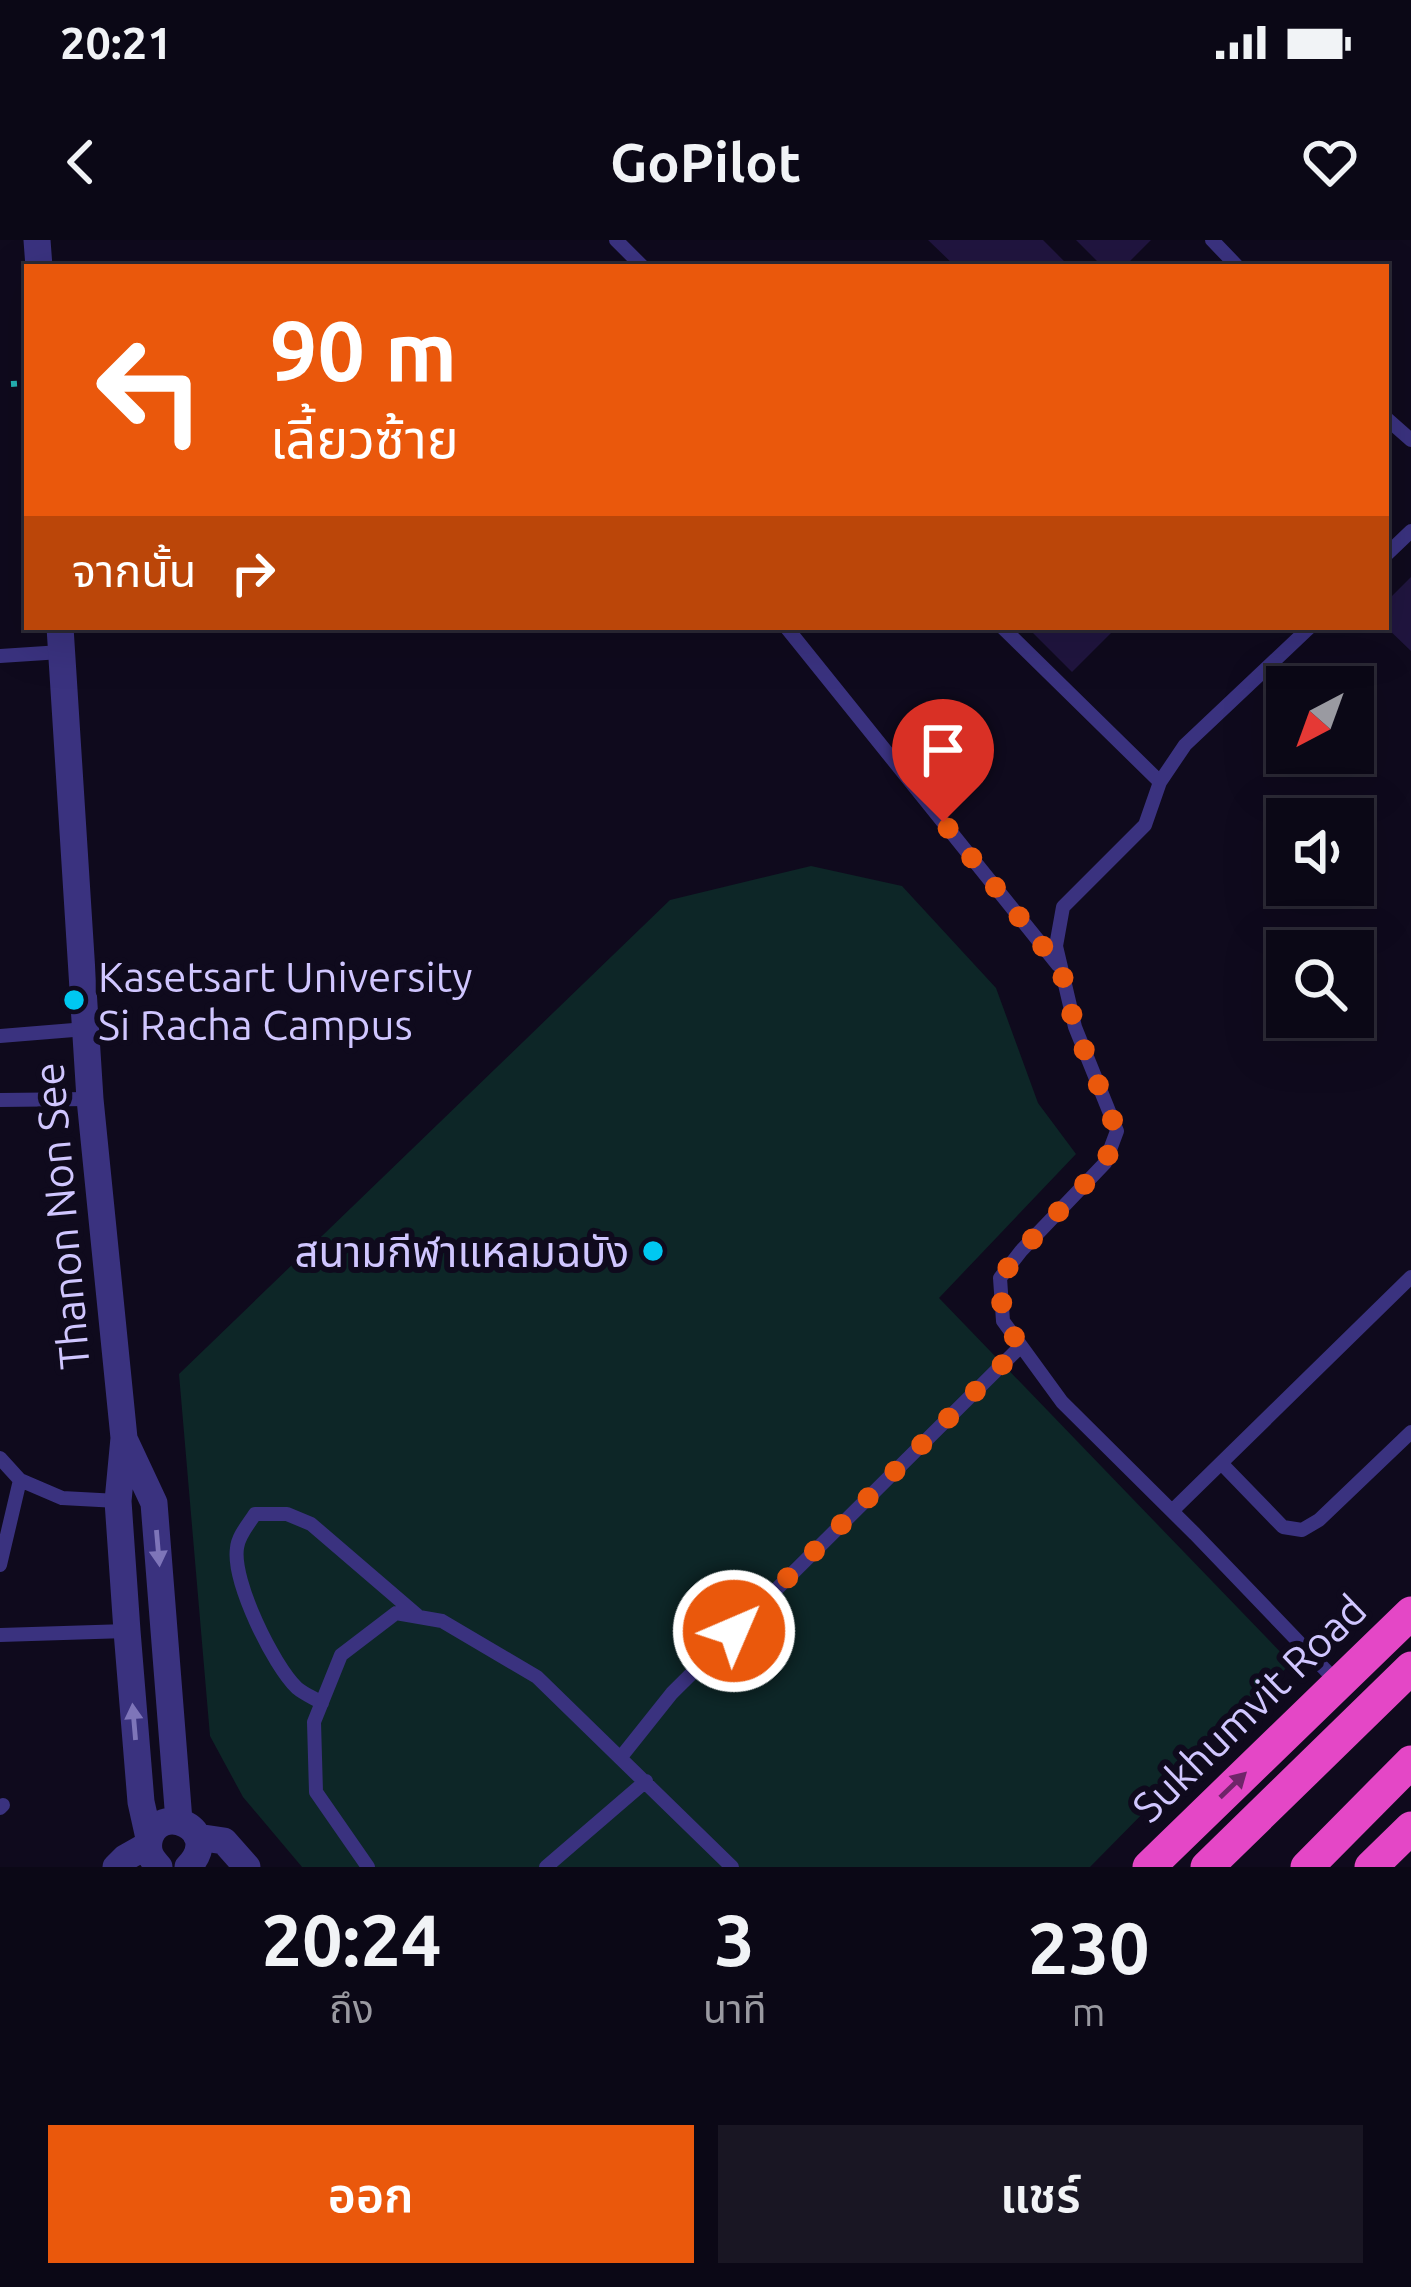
<!DOCTYPE html>
<html lang="th">
<head>
<meta charset="utf-8">
<style>
	body { margin:0; font-family:Ubuntu,"Noto Sans Thai",sans-serif; background:#191623; color:#f1f3f6; height:100vh; display:flex; flex-direction:column; font-size:45px; white-space:nowrap }
	* { box-sizing:border-box; margin:0 }
	p { font-size:39px; color:#9a9aa1 }
	.icon { flex:none; width:66px; height:66px; fill:none; stroke:currentColor; stroke-width:2; stroke-linecap:round; stroke-linejoin:round }
	.map { position:relative; height:1627px; overflow:hidden }
	.side { display:flex; flex-direction:column; background:#0b0816; flex:1 }
	.side>* { flex:none }
	.guide { position:absolute; left:24px; top:24px; width:1365px; height:366px; border-radius:0px; box-shadow:0 12px 48px #0002,0 0 0 3px #2b2935; background:#ea580c; color:#fff; overflow:hidden }
	.needle { width:78px; rotate:221deg }
	.buttons { position:absolute; left:1266px; top:426px; display:grid; gap:24px }
	.buttons a { display:grid; place-items:center; width:108px; height:108px; border-radius:0px; background:#0b0816; box-shadow:0 12px 48px #0002,0 0 0 3px #2b2935; font-size:60px }
	.pin { position:absolute; display:grid; place-items:center; width:102px; height:102px; color:#fff; margin:-123px -51px; border-radius:50% 50% 50% 0; rotate:-45deg; box-shadow:0 0 12px #0007 }
	.pin .icon { rotate:45deg }
	.me { position:absolute; width:132px; margin:-66px; rotate:45deg; stroke-linejoin:round; filter:drop-shadow(0 0 9px #0008) }
	.turn { display:flex; align-items:center; gap:42px; height:252px; padding:0 48px; font-size:54px }
	.turn .icon { width:156px; height:156px; stroke-width:2.5 }
	.turn b { display:block; font-size:84px; line-height:102px }
	.then { display:flex; align-items:center; height:114px; padding:0 48px; background:#0003; gap:24px; font-size:45px }
	.eta { display:flex; justify-content:space-evenly; align-items:center; height:204px; text-align:center }
	.eta b { font-size:72px; font-weight:600; line-height:84px }
	.cta { display:flex; gap:24px; margin-top:auto; padding:24px 48px }
	.cta a { flex:1; height:138px; border-radius:0px; background:#ea580c; color:#fff; font-size:48px; font-weight:600; line-height:138px; text-align:center }
	.cta a+a { background:#191623; color:#f1f3f6 }
	.status { display:flex; justify-content:space-between; align-items:center; height:84px; padding:0 60px; background:#0b0816; direction:ltr }
	.status svg { height:33px; fill:currentColor }
	header { display:flex; justify-content:space-between; align-items:center; height:156px; padding:0 48px; background:#0b0816; font-size:54px; font-weight:600 }
	.map>svg:first-child { display:block }
	.green { fill:#0d2627 }
	.building { fill:#20153f }
	.lines { fill:none; stroke-linecap:round; stroke-linejoin:round }
	.path { stroke:#25b2b4; stroke-width:6; stroke-dasharray:6 9; stroke-linecap:butt }
	.service { stroke:#3a327f; stroke-width:14 }
	.minor { stroke:#3a327f; stroke-width:27 }
	.trunk { stroke:#e447c6; stroke-width:33 }
	.oneway { fill:#7e75b9 }
	.oneway2 { fill:#6f2569 }
	.route { stroke:#ea580c; stroke-width:21; stroke-dasharray:0 37.8 }
	.poi-dot { fill:#00c8f1; stroke:#0f0a1d; stroke-width:4.5 }
	.labels { text-anchor:middle; dominant-baseline:central; stroke-width:12; stroke-linejoin:round; paint-order:stroke }
	.poi-label { font-size:42px; fill:#d0c6ff; stroke:#0f0a1d; text-anchor:start }
	.street-label { font-size:42px; fill:#d0c6ff; stroke:#0f0a1d }
</style>
</head>
<body>
<div class="status"><b>20:21</b><svg viewBox="0 0 49 12"><path d="M0 12V9h3v3zM5 12V6h3v6zM10 12V3h3v9zM15 12V0h3v12zM26 1h20v11H26zM47 4h2v5h-2z"/></svg></div>
<header><svg class="icon" aria-label="back" viewBox="0 0 24 24"><path d="M15 5l-7 7 7 7"/></svg>GoPilot<svg class="icon" aria-label="heart" viewBox="0 0 24 24"><path d="M12 20l-8-8c-3-5 5-10 8-4 3-6 11-1 8 4z"/></svg></header>
<div class="map">
<svg width="1411" height="1627" viewBox="0 0 1411 1627">
	<rect width="100%" height="100%" fill="#0f0a1d"/>
	<!-- green -->
	<path class="green" d="M811,626L902,646L996,748L1038,863L1076,914L939,1058L1291,1423L1090,1627H302L243,1557L210,1496L179,1134L670,660Z"/>
	<!-- building -->
	<path class="building" d="M928,0H1043L1070,27H956Z
		M1076,0H1151L1124,27H1103Z
		M1411,337V411L1386,387V362Z
		M1027,387H1117L1072,432Z"/>
	<g class="lines">
		<!-- path -->
		<path class="path" d="M11,144L27,143"/>
		<!-- service -->
		<path class="service" d="M616,0L643,27
			M1212,0L1238,27
			M1386,178L1411,200
			M1386,315L1411,291
			M786,387L1058,725
			M1002,387L1160,542
			M1310,387L1185,505L1160,542L1145,585L1063,667L1056,706L1075,787L1117,891L1105,923L1021,1011L1000,1038L1003,1081L1062,1162L1195,1294L1338,1443
			M0,416L61,412
			M0,796L86,789
			M0,860L90,859
			M0,1218L20,1240L62,1258L118,1261
			M1221,1223L1283,1287L1302,1290L1319,1280L1411,1192
			M1172,1271L1411,1037
			M0,1325L20,1240
			M0,1395L127,1391
			M322,1463C314,1458 304,1454 297,1448C273,1425 232,1341 237,1308C238,1296 248,1285 255,1274H287L311,1284L417,1375
			M621,1517L672,1453L1021,1106
			M0,1568L3,1565
			M368,1627L316,1552L314,1482L341,1415L396,1373L442,1381L537,1437L732,1627
			M546,1627L646,1541"/>
		<!-- minor -->
		<path class="minor" d="M37,0L39,27
			M60,387L90,859L124,1198L118,1261L127,1391L141,1562L149,1598
			M125,1201L154,1263L179,1581
			M197,1597L224,1601L247,1627
			M116,1627L125,1618L148,1605
			M159,1627C152,1619 147,1613 149,1601C157,1560 225,1589 188,1627"/>
		<!-- trunk -->
		<path class="trunk" d="M1149,1627L1411,1373
			M1207,1627L1411,1428
			M1307,1627L1411,1522
			M1371,1627L1411,1588"/>
	</g>
	<!-- one-way arrows -->
	<defs><path id="oneway-solid" d="M-6-.8H1V-3.2L6.5 0L1 3.2V.8H-6Z" transform="scale(3)"/></defs>
	<g class="oneway">
		<use href="#oneway-solid" transform="translate(158 1308) rotate(85)"/>
		<use href="#oneway-solid" transform="translate(134 1482) rotate(-95)"/>
	</g>
	<use class="oneway2" href="#oneway-solid" transform="translate(1233 1545) rotate(-44)"/>
	<g class="lines">
		<!-- route -->
		<path class="route" d="M734,1391L1021,1106L1003,1081L1000,1038L1021,1011L1105,923L1117,891L1075,787L1061,729L943,582"/>
	</g>
	<!-- markers -->
	<g class="poi-dot">
		<circle cx="74" cy="760" r="12"/>
		<circle cx="653" cy="1011" r="12"/>
	</g>
	<g class="labels">
		<!-- poi labels -->
		<g class="poi-label">
			<text x="98" y="736">Kasetsart University<tspan x="98" dy="48">Si Racha Campus</tspan></text>
			<text x="629" y="1011" text-anchor="end">สนามกีฬาแหลมฉบัง</text>
		</g>
		<!-- street labels -->
		<g class="street-label">
			<text transform="translate(61 976) rotate(-95)">Thanon Non See</text>
			<text transform="translate(1249 1468) rotate(-44)">Sukhumvit Road</text>
		</g>
	</g>
</svg>
<div class="buttons">
<a><svg class="needle" viewBox="-14 -14 28 28"><path d="M0-13l5 13h-10z" fill="#e53935"/><path d="M0 13l5-13h-10z" fill="#9a9aa1"/></svg></a>
<a><svg class="icon" aria-label="sound" viewBox="0 0 24 24"><path d="M4 9h4l5-4v14l-5-4H4zM17 9q2 3 0 6"/></svg></a>
<a><svg class="icon" aria-label="search" viewBox="0 0 24 24"><circle cx="10" cy="10" r="6"/><path d="M15 15l6 6"/></svg></a>
</div>
<div class="pin" style="left:943px;top:582px;background:#d93025"><svg class="icon" aria-label="arrive" viewBox="0 0 24 24"><path d="M6 21V4h12l-3 4 3 4H6"/></svg></div>
<svg class="me" style="left:734px;top:1391px" viewBox="-20 -20 40 40"><circle r="17" fill="#ea580c" stroke="#fff" stroke-width="3"/><path d="M0-11L8 9 0 5-8 9z" fill="#fff"/></svg>
<div class="guide">
<div class="turn"><svg class="icon" aria-label="left" viewBox="0 0 24 24"><path d="M17 20v-9H6M10 6l-5 5 5 5"/></svg><div><b>90 m</b>เลี้ยวซ้าย</div></div>
<div class="then">จากนั้น<svg class="icon" aria-label="right" viewBox="0 0 24 24"><path d="M7 20v-9h11M14 6l5 5-5 5"/></svg></div>
</div>
</div>
<section class="side">
<div class="eta">
<div><b>20:24</b><p>ถึง</p></div>
<div><b>3</b><p>นาที</p></div>
<div><b>230</b><p>m</p></div>
</div>
<div class="cta"><a>ออก</a><a>แชร์</a></div>
</section>
</body>
</html>
